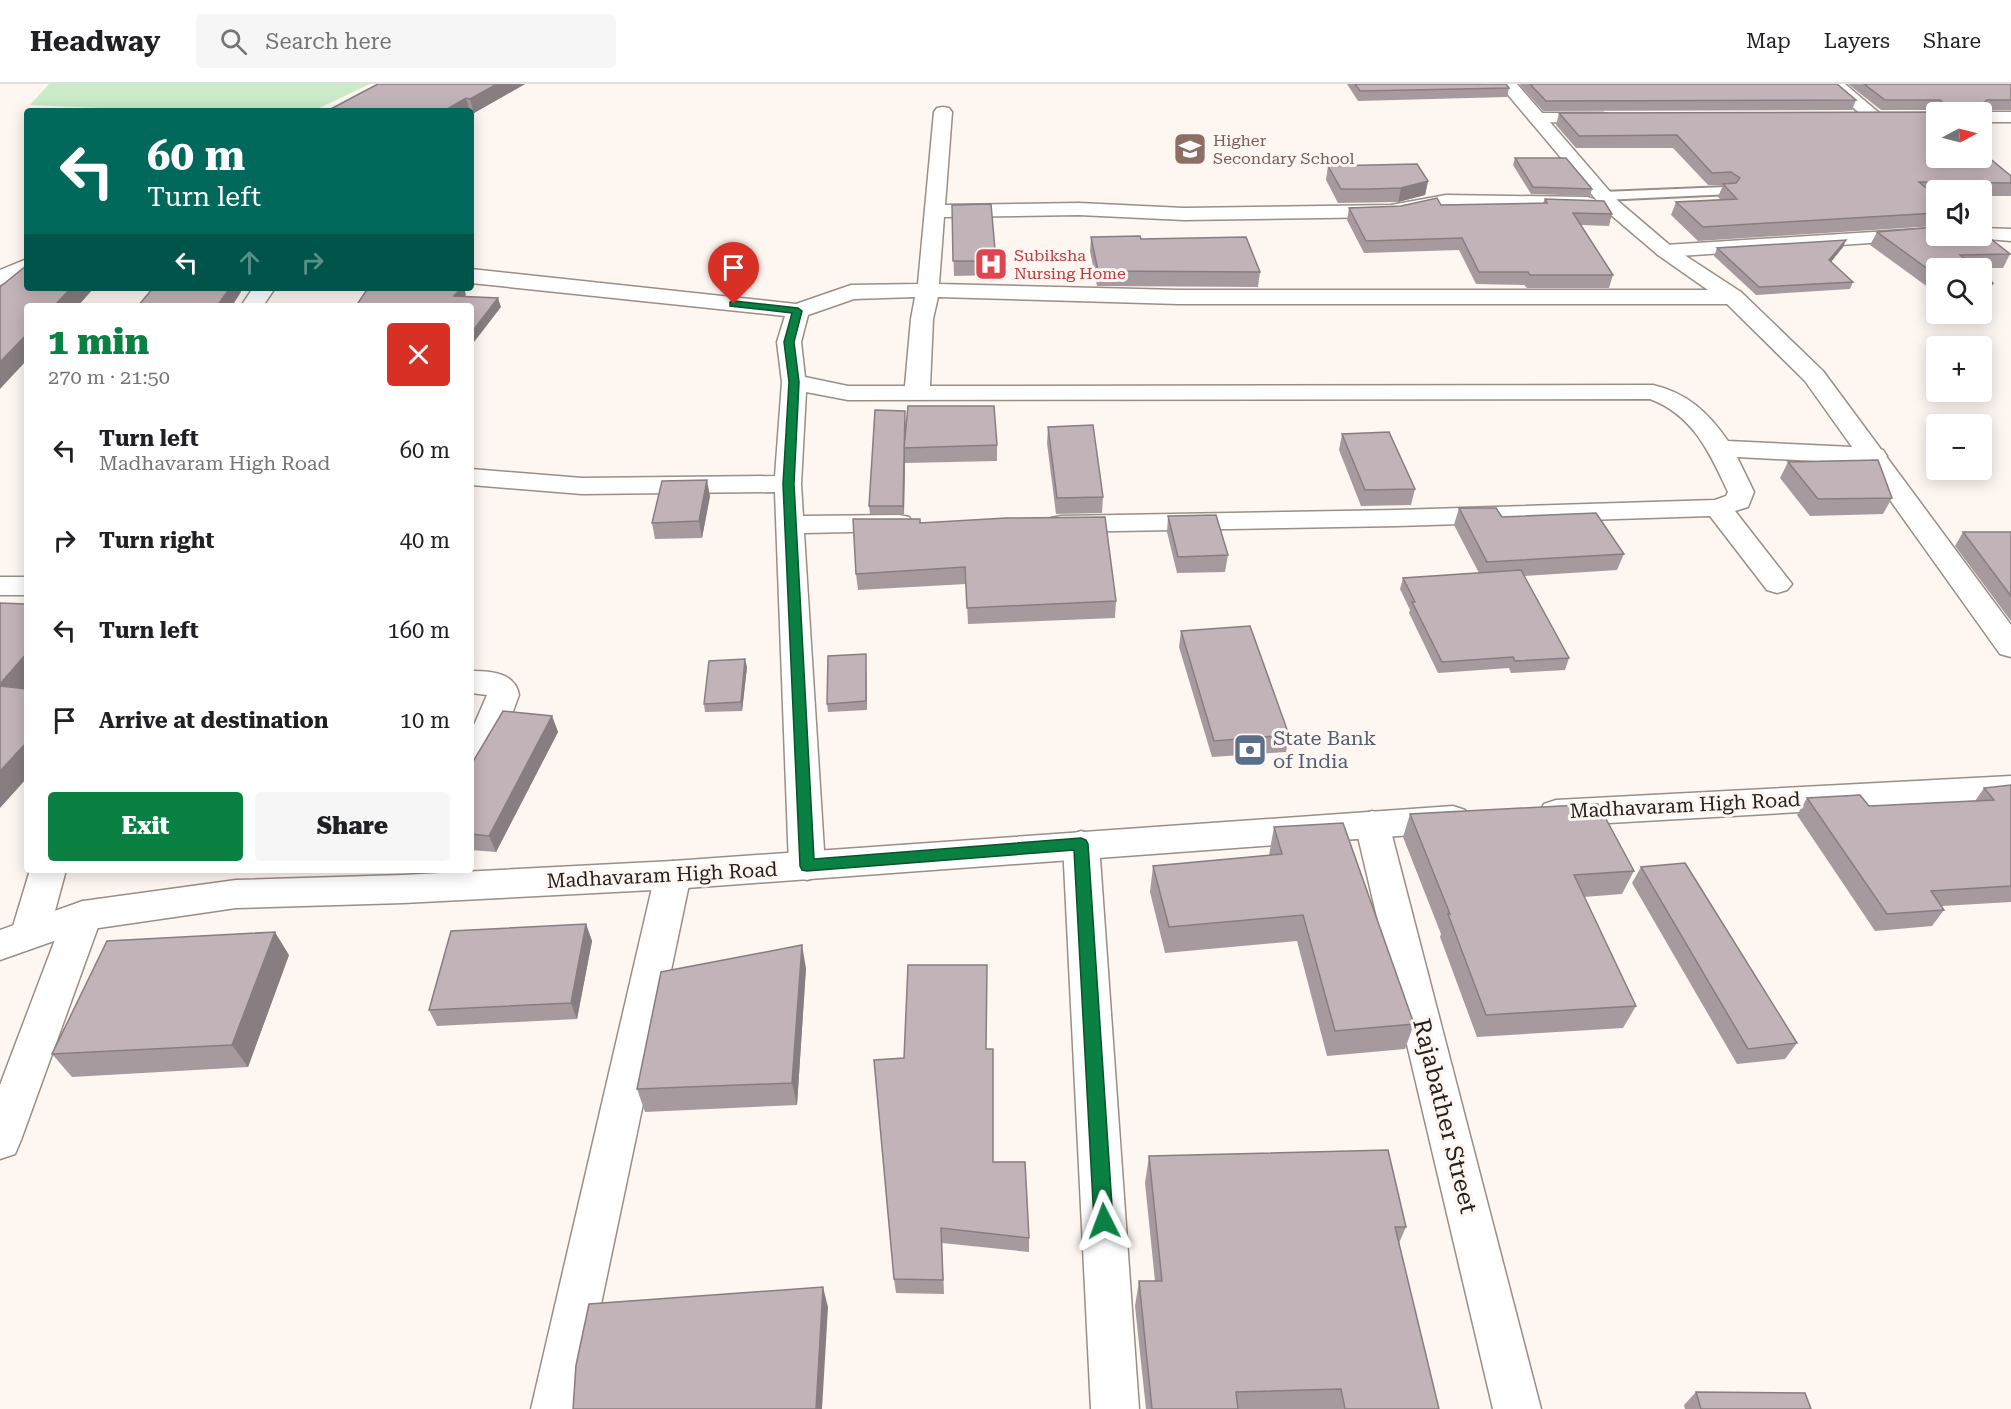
<!DOCTYPE html>
<html lang="en">
<head>
<meta charset="utf-8">
<style>
	body { margin:0; font-family:"Roboto Serif",serif; background:#f6f6f6; color:#202124; height:100vh; display:flex; flex-direction:column; font-size:22px; white-space:nowrap }
	* { box-sizing:border-box; margin:0 }
	p { font-size:20px; color:#757577 }
	.icon { flex:none; width:33px; height:33px; fill:none; stroke:currentColor; stroke-width:2; stroke-linecap:round; stroke-linejoin:round }
	.map { position:relative; flex:1; overflow:hidden }
	.drawer { position:absolute; left:24px; top:219px; width:450px; height:570px; display:flex; flex-direction:column; background:#fff; border-radius:6px; box-shadow:0 3px 15px #0003 }
	.drawer>* { flex:none }
	.hud { position:absolute; left:24px; top:24px; width:450px; height:183px; border-radius:6px; box-shadow:0 3px 15px #0003; background:#00695c; color:#fff; overflow:hidden }
	.needle { width:39px; rotate:83deg }
	.fabs { position:absolute; left:1926px; top:18px; display:grid; gap:12px }
	.fabs a { display:grid; place-items:center; width:66px; height:66px; border-radius:6px; background:#fff; box-shadow:0 3px 15px #0003; font-size:30px }
	.pin { position:absolute; display:grid; place-items:center; width:51px; height:51px; color:#fff; margin:-62px -26px; border-radius:50% 50% 50% 0; rotate:-45deg; box-shadow:0 0 6px #0007 }
	.pin .icon { rotate:45deg }
	.me { position:absolute; width:66px; margin:-33px; rotate:357deg; stroke-linejoin:round; filter:drop-shadow(0 0 4px #0008) }
	.turn { display:flex; align-items:center; gap:21px; height:126px; padding:0 24px; font-size:27px }
	.turn .icon { width:78px; height:78px; stroke-width:2.5 }
	.turn b { display:block; font-size:42px; line-height:51px }
	.lanes { display:flex; align-items:center; height:57px; padding:0 24px; background:#0003; justify-content:center; gap:30px; direction:ltr }
	.lanes .off { opacity:.35 }
	.round { display:grid; place-items:center; flex:none; width:63px; height:63px; border-radius:6px; background:#f6f6f6 }
	.summary { display:flex; align-items:center; justify-content:space-between; height:102px; padding:0 24px }
	h1 { font-size:36px; font-weight:800; line-height:45px; color:#0b8043 }
	.cta { display:flex; gap:12px; margin-top:auto; padding:12px 24px }
	.cta a { flex:1; height:69px; border-radius:6px; background:#0b8043; color:#fff; font-size:24px; font-weight:800; line-height:69px; text-align:center }
	.cta a+a { background:#f6f6f6; color:#202124 }
	ul { padding:0; list-style:none }
	li { display:flex; align-items:center; gap:18px; height:90px; padding:0 24px }
	li div { flex:1 }
	li b { display:block; font-size:22px }
	li em { font-style:normal }
	header { display:flex; align-items:center; gap:36px; box-sizing:border-box; height:84px; padding:0 30px; background:#fff; border-bottom:2px solid #e0e0e0 }
	header strong { font-size:28px }
	nav { display:flex; gap:33px; margin-inline-start:auto; font-size:21px }
	.search { width:420px; height:54px; background:#f6f6f6; display:flex; align-items:center; gap:15px; box-sizing:border-box; padding:0 21px; border-radius:6px; color:#757577; font-size:22px }
	.map>svg:first-child { display:block }
	.green { fill:#caeac8 }
	.lines { fill:none; stroke-linecap:round; stroke-linejoin:round }
	.lane-casing { stroke:#9a8e86; stroke-width:4 }
	.street-casing { stroke:#9a8e86; stroke-width:3 }
	.secondary-casing { stroke:#9a8e86; stroke-width:3 }
	.primary-casing { stroke:#9a8e86; stroke-width:3 }
	.lane { fill:#fff; fill-rule:evenodd }
	.street { fill:#fff; fill-rule:evenodd }
	.secondary { fill:#fff; fill-rule:evenodd }
	.primary { fill:#fff; fill-rule:evenodd }
	.wall { fill:#a79a9e }
	.shaded-wall { fill:#887d81 }
	.building { fill:#c2b3b8; stroke:#887d81; stroke-width:1.5 }
	.route { fill:#0b8043; stroke:#07532c; stroke-width:1.5 }
	.labels { text-anchor:middle; dominant-baseline:central; stroke-width:6; stroke-linejoin:round; paint-order:stroke }
	.far-education-label { font-size:16px; fill:#785e54; stroke:#fef6f1; text-anchor:start }
	.far-health-label { font-size:16px; fill:#be3a42; stroke:#fef6f1; text-anchor:start }
	.service-label { font-size:20px; fill:#4e5e75; stroke:#fef6f1; text-anchor:start }
	.street-label { font-size:20px; fill:#241f1c; stroke:#fef6f1 }
	.near-street-label { font-size:24px; fill:#241f1c; stroke:#fef6f1 }
</style>
</head>
<body>
<header>
<strong>Headway</strong>
<div class="search"><svg class="icon" aria-label="search" viewBox="0 0 24 24"><circle cx="10" cy="10" r="6"/><path d="M15 15l6 6"/></svg>Search here</div>
<nav><a>Map</a><a>Layers</a><a>Share</a></nav>
</header>
<div class="map">
<svg width="2011" height="1325" viewBox="0 0 2011 1325">
	<rect width="100%" height="100%" fill="#fef6f1"/>
	<!-- green -->
	<path class="green" d="M49,0H370L313,27H173L30,21Z"/>
	<g class="lines">
		<!-- lane casing -->
		<g class="lane-casing">
			<path id="lane" d="M1726,103L1733,107L1731,110L1603,116L1596,112L1603,108Z"/>
		</g>
		<!-- street casing -->
		<g class="street-casing">
			<path id="street" d="M1825,0H1845L1884,33L1881,37H1869Z
				M943,23L949,24L952,28L945,121L1079,119L1184,124L1391,121L1446,111L1587,113L1594,115L1597,119L1594,123L1587,125L1446,123L1391,133L1184,136L1079,131L944,133L939,200L1179,206H1733L1741,208L1744,213L1741,218L1733,220H1179L938,213L933,235L930,302L1653,301C1687,309 1708,328 1728,357L1874,364L1883,366L1887,372L1883,378L1874,380L1737,373L1754,408L1748,423L1735,427L1792,500L1787,506L1777,509L1767,506L1710,432L1397,442L1061,448L1051,446L1047,440L1051,434L1061,432L1397,426L1715,416L1726,412L1728,408C1710,369 1693,331 1650,315L848,316L806,308L801,400L803,432L899,431L909,433L913,439L909,445L899,447L804,449L825,782L820,792L807,796L794,792L789,782L775,408L582,410L471,401V385L582,394L775,392L782,298L777,258L785,232L471,199V185L796,220L851,201L918,200L934,28L937,24ZM915,213L911,235L905,302H848L805,293L801,258L808,231L854,215Z
				M1978,28H2011V38H1982V28Z
				M1537,29H1602L1608,30L1611,34L1608,38L1602,39L1531,38L1528,34L1531,30Z
				M1936,144V152H1945L1943,154L1665,173L1658,171L1654,167L1658,163L1665,161Z
				M1982,144L2011,145V157L1975,154L1973,152H1982Z
				M253,204H275L263,222H241Z
				M0,493H27V511H0Z
				M471,587C490,587 515,588 519,611L508,641L483,686L471,690V648L487,611L471,609Z
				M1372,727L1384,731L1389,740L1541,1325H1493L1355,740L1360,731Z
				M1081,747L1093,751L1099,760L1139,1325H1091L1063,760L1069,751Z
				M673,777L686,781L691,791L579,1325H531L655,791L660,781Z
				M30,786H66L49,849L43,860L30,864L17,860L11,849Z
				M83,817L96,822L102,832L21,1056L15,1070L0,1075V1001L64,832L70,822Z"/>
		</g>
		<!-- secondary casing -->
		<g class="secondary-casing">
			<path id="secondary" d="M1499,0H1517L1618,117L1672,163L1741,208L1823,287L2011,541V573L2000,570L1805,297L1725,218L1658,171L1604,125Z
				M27,175V189L0,201V186Z"/>
		</g>
		<!-- primary casing -->
		<g class="primary-casing">
			<path id="primary" d="M2011,692V716L1556,742L1544,738L1539,729L1544,720L1556,716Z
				M1453,722L1465,726L1470,735L1465,744L1453,748L673,805L403,819L236,824L85,846L0,876V846L83,817L236,796L403,791L673,777Z"/>
		</g>
		<!-- lane -->
		<use href="#lane" class="lane"/>
		<!-- street -->
		<use href="#street" class="street"/>
		<!-- secondary -->
		<use href="#secondary" class="secondary"/>
		<!-- primary -->
		<use href="#primary" class="primary"/>
	</g>
	<!-- wall -->
	<path class="wall" d="M525,0L474,29H471V27H327Z
		M1347,0H1506L1509,4L1507,13L1358,17Z
		M1519,0H1837L1856,16L1852,26L1543,27Z
		M1848,0H2011V26H1982L1980,28H1938L1936,26H1881Z
		M1559,29L2011,92V112H1982V106H1936V111H1935L1936,112V152L2010,170L2003,184H1936V209L1870,161L1877,148L1936,143V142L1698,157L1671,131L1676,118L1721,116L1718,113L1723,101H1708L1673,64H1576L1556,41Z
		M1515,74L1592,105L1590,112L1531,110L1513,81Z
		M1328,82L1428,97L1425,111L1398,118L1338,119L1326,96Z
		M1545,115L1612,130L1609,142L1581,141L1613,191L1609,204H1527L1524,201L1476,200L1459,166L1364,169L1347,136L1349,124L1543,119Z
		M952,121L996,177V191L954,192Z
		M1091,153L1260,188L1258,203L1097,202L1090,167Z
		M1843,163L1831,178L1853,198L1850,205L1756,211L1714,172L1717,164Z
		M1964,230H1973L1969,233Z
		M905,327V351L997,361V377L905,379V374L904,430H870L869,422Z
		M1048,343L1103,413L1102,429L1056,430L1047,359Z
		M1342,350L1415,405L1411,421L1361,422L1339,366Z
		M1788,378L1892,414L1883,430L1810,432L1780,394Z
		M710,412L702,454L655,455L652,439Z
		M1459,424L1502,433L1624,470L1617,486L1524,492L1569,574L1565,586L1511,589L1509,584L1438,589L1409,529L1410,526L1400,505L1403,494L1479,489L1454,441Z
		M1168,432L1228,471L1225,488L1177,489L1167,448Z
		M920,439L1116,517L1115,534L968,540L966,500L858,506L856,490Z
		M1963,448H2011V537L1955,462Z
		M1181,547L1289,651L1286,668L1212,673L1179,563Z
		M866,579L867,626L828,628L827,620Z
		M747,583L742,627L705,628L704,620Z
		M552,632L558,648L496,768L471,766V681Z
		M2011,701V818L1942,822L1944,826L1932,842L1875,847L1797,731L1807,714L1869,722L1975,717L1984,704Z
		M1410,730L1634,787L1622,810L1584,813L1636,922L1623,944L1477,953L1440,853L1441,850L1403,753Z
		M1274,743L1414,940L1405,965L1327,972L1297,857L1165,869L1150,808L1153,782L1269,771Z
		M1641,783L1797,959L1785,975L1737,980L1632,799Z
		M586,840L592,857L577,935L437,942L429,926Z
		M289,871L248,983L72,993L52,970Z
		M806,884L797,1021L645,1028L637,1005Z
		M987,965L993,1078L1029,1154V1168L942,1159L944,1210L896,1209L894,1195L904,974Z
		M1149,1072L1406,1143L1399,1159L1439,1325H1146L1135,1222L1139,1197H1155L1145,1099Z
		M1696,1308L1811,1325H1685L1684,1321Z"/>
	<!-- shaded-wall -->
	<path class="shaded-wall" d="M497,0H525L474,29L470,15Z
		M466,14L470,27H444Z
		M1428,97L1425,111L1398,118L1401,104Z
		M1846,156L1843,163L1826,184L1829,176Z
		M1993,199L1986,213L1982,218V214Z
		M71,204H94L78,222H54Z
		M230,204H240L241,208L232,222H217Z
		M461,204H464L466,211L457,221L454,212Z
		M498,214L501,223L471,262V249Z
		M27,250V276L0,305V278Z
		M904,366L905,374L904,430L903,422Z
		M707,396L710,412L702,454L699,437Z
		M27,569V605L0,603V600Z
		M866,570V579L867,626L866,617Z
		M745,575L747,583L742,627L741,618Z
		M552,632L558,648L496,768L489,752Z
		M27,658V694L0,724V687Z
		M586,840L592,857L577,935L571,919Z
		M275,848L289,871L248,983L232,961Z
		M802,861L806,884L797,1021L792,999Z
		M823,1203L828,1223L822,1325H816Z"/>
	<!-- building -->
	<path class="building" d="M378,0H497L470,15L466,14L444,27H327L359,10Z
		M1355,0H1506L1509,4L1360,7Z
		M1530,0H1837L1856,16L1546,17Z
		M1864,0H2011V16H1987L1984,19H1943L1940,16H1885Z
		M1934,28L1936,30V74H1982V68L2011,92V99L1919,98L1936,112V129L1703,143L1676,118L1737,115L1723,100L1736,99L1740,94L1731,88L1712,89L1677,51L1579,52L1559,29Z
		M1515,74H1566L1592,105L1533,103Z
		M1417,80L1428,97L1401,104L1370,105H1341L1328,82Z
		M1437,114L1441,121L1547,119L1545,115L1604,117L1612,130L1573,129L1613,191H1530L1528,188H1479L1462,154L1366,157L1349,124L1401,122Z
		M991,120L996,177H953L952,121Z
		M1936,143V152H1982V148L2010,170L1960,171L1976,184H1936V191L1877,148Z
		M1140,152L1141,155L1246,153L1260,188L1098,187L1091,153Z
		M1846,156L1829,176L1853,198L1759,203L1717,164Z
		M27,181V204H71L54,222H27V250L0,278V203Z
		M1982,189L1993,199L1982,214Z
		M153,204H230L217,222H138Z
		M368,204H461L454,212L498,214L471,249V222H356Z
		M908,322H994L997,361L904,364Z
		M875,326L905,327L903,422H869Z
		M1093,341L1103,413L1057,414L1048,343Z
		M1389,348L1415,405L1365,406L1342,350Z
		M1878,376L1892,414L1818,415L1788,378Z
		M707,396L699,437L652,439L662,397Z
		M1459,424H1496L1502,433L1596,429L1624,470L1487,478Z
		M1216,431L1228,471L1178,473L1168,432Z
		M1105,433L1116,517L967,524L965,483L856,490L853,435H920V439L1006,434Z
		M1963,448H2011V512Z
		M1521,486L1569,574L1515,577L1513,573L1442,578L1412,518H1415L1403,494Z
		M0,519L26,520L27,521V569L0,600Z
		M1250,542L1289,651L1214,657L1181,547Z
		M866,570V617L827,620L828,572Z
		M745,575L741,618L704,620L709,577Z
		M0,602L27,605V658L0,687Z
		M503,627L552,632L489,752L471,750V681Z
		M2011,701V802L1931,807L1944,826L1887,830L1807,714L1860,711L1869,722L1994,716L1984,704Z
		M1598,720L1634,787L1574,791L1636,922L1486,931L1448,830H1450L1410,730Z
		M1343,739L1414,940L1335,947L1303,831L1169,843L1153,782L1282,770L1274,743Z
		M1685,779L1797,959L1748,965L1641,783Z
		M586,840L571,919L429,926L451,847Z
		M275,848L232,961L52,970L107,857Z
		M802,861L792,999L637,1005L661,888Z
		M908,881H987L986,965H993V1078H1025L1029,1154L941,1144L943,1196L894,1195L874,976L904,974Z
		M1388,1066L1406,1143H1395L1439,1325H1345L1341,1305L1236,1308L1238,1325H1152L1139,1197H1162L1149,1072Z
		M823,1203L816,1325H573L576,1281L589,1220Z
		M1696,1308L1805,1309L1811,1325H1701Z"/>
	<!-- route -->
	<path class="route" d="M734,217L798,224L802,227L794,258L799,298L794,400L814,775L1081,754L1086,756L1088,760L1113,1137L1110,1143L1104,1145L1097,1143L1094,1137L1074,766L807,787L802,786L800,782L783,400L789,298L784,258L792,229L730,222V218Z"/>
	<!-- icons -->
	<defs>
		<g id="school-square" transform="scale(1.725)"><rect x="-9" y="-9" width="18" height="18" rx="4" fill="#8d6e63" stroke="#fef6f1"/><path d="M0-5L7-2L0 1L-7-2ZM-4 1L0 2.5L4 1V4Q0 6-4 4Z" fill="#fff"/></g>
		<g id="hospital-square" transform="scale(1.725)"><rect x="-9" y="-9" width="18" height="18" rx="4" fill="#e0444e" stroke="#fef6f1"/><path d="M-5-5h3v3.5h4V-5h3V5h-3V1.5h-4V5h-3Z" fill="#fff"/></g>
		<g id="bank-square" transform="scale(1.725)"><rect x="-9" y="-9" width="18" height="18" rx="4" fill="#5c6f8a" stroke="#fef6f1"/><path d="M-6-4H6V4H-6ZM0-2.3a2.3 2.3 0 1 0 0 4.6a2.3 2.3 0 1 0 0-4.6Z" fill="#fff"/></g>
	</defs>
	<g fill-rule="evenodd">
		<use href="#school-square" x="1190" y="65"/>
		<use href="#hospital-square" x="991" y="180"/>
		<use href="#bank-square" x="1250" y="666"/>
	</g>
	<g class="labels">
		<!-- far-education labels -->
		<g class="far-education-label">
			<text x="1213" y="56">Higher<tspan x="1213" dy="18">Secondary School</tspan></text>
		</g>
		<!-- far-health labels -->
		<g class="far-health-label">
			<text x="1014" y="171">Subiksha<tspan x="1014" dy="18">Nursing Home</tspan></text>
		</g>
		<!-- service labels -->
		<g class="service-label">
			<text x="1273" y="654">State Bank<tspan x="1273" dy="23">of India</tspan></text>
		</g>
		<!-- street labels -->
		<g class="street-label">
			<text transform="translate(1685 721) rotate(-3)">Madhavaram High Road</text>
			<text transform="translate(662 791) rotate(-3)">Madhavaram High Road</text>
		</g>
		<!-- near-street labels -->
		<g class="near-street-label">
			<text transform="translate(1445 1032) rotate(76)">Rajabather Street</text>
		</g>
	</g>
</svg>
<div class="fabs">
<a><svg class="needle" viewBox="-14 -14 28 28"><path d="M0-13l5 13h-10z" fill="#e53935"/><path d="M0 13l5-13h-10z" fill="#757577"/></svg></a>
<a><svg class="icon" aria-label="sound" viewBox="0 0 24 24"><path d="M4 9h4l5-4v14l-5-4H4zM17 9q2 3 0 6"/></svg></a>
<a><svg class="icon" aria-label="search" viewBox="0 0 24 24"><circle cx="10" cy="10" r="6"/><path d="M15 15l6 6"/></svg></a>
<a>+</a>
<a>−</a>
</div>
<div class="pin" style="left:734px;top:220px;background:#d93025"><svg class="icon" aria-label="arrive" viewBox="0 0 24 24"><path d="M6 21V4h12l-3 4 3 4H6"/></svg></div>
<svg class="me" style="left:1104px;top:1137px" viewBox="-20 -20 40 40"><path d="M0-17L14 15 0 8-14 15z" fill="#0b8043" stroke="#fff" stroke-width="4"/></svg>
<div class="hud">
<div class="turn"><svg class="icon" aria-label="left" viewBox="0 0 24 24"><path d="M17 20v-9H6M10 6l-5 5 5 5"/></svg><div><b>60 m</b>Turn left</div></div>
<div class="lanes"><svg class="icon" aria-label="left" viewBox="0 0 24 24"><path d="M17 20v-9H6M10 6l-5 5 5 5"/></svg><svg class="icon off" aria-label="ahead" viewBox="0 0 24 24"><path d="M12 20V5M6 11l6-6 6 6"/></svg><svg class="icon off" aria-label="right" viewBox="0 0 24 24"><path d="M7 20v-9h11M14 6l5 5-5 5"/></svg></div>
</div>
<section class="drawer">
<div class="summary"><div><h1>1 min</h1><p>270 m · 21:50</p></div><a class="round" style="background:#d93025;color:#fff"><svg class="icon" aria-label="close" viewBox="0 0 24 24"><path d="M6 6l12 12M18 6L6 18"/></svg></a></div>
<ul>
<li><svg class="icon" aria-label="left" viewBox="0 0 24 24"><path d="M17 20v-9H6M10 6l-5 5 5 5"/></svg><div><b>Turn left</b><p>Madhavaram High Road</p></div><em>60 m</em></li>
<li><svg class="icon" aria-label="right" viewBox="0 0 24 24"><path d="M7 20v-9h11M14 6l5 5-5 5"/></svg><div><b>Turn right</b></div><em>40 m</em></li>
<li><svg class="icon" aria-label="left" viewBox="0 0 24 24"><path d="M17 20v-9H6M10 6l-5 5 5 5"/></svg><div><b>Turn left</b></div><em>160 m</em></li>
<li><svg class="icon" aria-label="arrive" viewBox="0 0 24 24"><path d="M6 21V4h12l-3 4 3 4H6"/></svg><div><b>Arrive at destination</b></div><em>10 m</em></li>
</ul>
<div class="cta"><a>Exit</a><a>Share</a></div>
</section>
</div>
</body>
</html>
